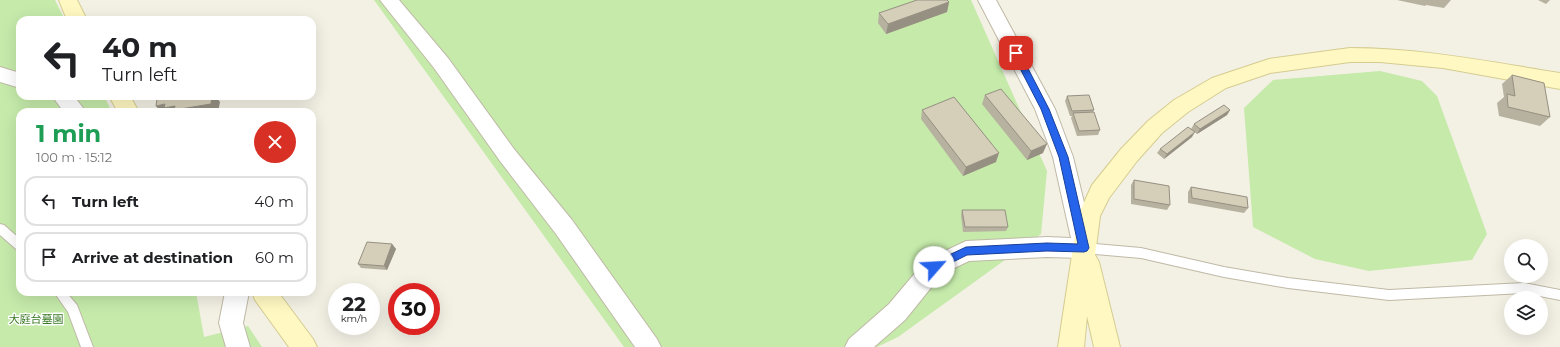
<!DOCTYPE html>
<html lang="en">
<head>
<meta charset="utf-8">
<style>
	body { margin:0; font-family:Montserrat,"Noto Sans JP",sans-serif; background:#f2f2f2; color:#202124; height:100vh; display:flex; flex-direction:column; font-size:15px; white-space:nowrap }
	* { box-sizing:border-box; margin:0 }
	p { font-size:13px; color:#757577 }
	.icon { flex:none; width:22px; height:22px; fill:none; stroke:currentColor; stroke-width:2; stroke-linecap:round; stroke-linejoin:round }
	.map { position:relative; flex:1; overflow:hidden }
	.side { position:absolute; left:16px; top:108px; width:300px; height:188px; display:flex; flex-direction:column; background:#fff; border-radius:12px; box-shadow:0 4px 16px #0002 }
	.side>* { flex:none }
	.top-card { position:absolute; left:16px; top:16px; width:300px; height:84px; border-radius:12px; box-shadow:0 4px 16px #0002; background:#fff; color:#202124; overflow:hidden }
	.controls { position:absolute; left:1504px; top:239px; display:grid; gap:8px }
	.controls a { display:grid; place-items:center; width:44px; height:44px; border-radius:50%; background:#fff; box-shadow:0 4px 16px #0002; font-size:20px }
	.speed { position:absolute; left:328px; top:283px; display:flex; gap:8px; font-size:20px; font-weight:700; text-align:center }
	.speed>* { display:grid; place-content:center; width:52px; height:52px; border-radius:50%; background:#fff; box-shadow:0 4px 16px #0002; line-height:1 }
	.speed small { font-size:10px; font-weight:400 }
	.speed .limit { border:6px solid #d22; background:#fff; color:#111 }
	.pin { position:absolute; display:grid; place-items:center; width:34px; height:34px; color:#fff; margin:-17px; border-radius:8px; box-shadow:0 2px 6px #0006 }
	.me { position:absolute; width:44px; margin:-22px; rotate:64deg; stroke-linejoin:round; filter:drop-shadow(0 0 3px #0008) }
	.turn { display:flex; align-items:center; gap:14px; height:84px; padding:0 20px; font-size:18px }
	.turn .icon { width:52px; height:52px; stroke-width:2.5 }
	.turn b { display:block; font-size:28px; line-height:34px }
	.round { display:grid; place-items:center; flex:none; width:42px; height:42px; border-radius:21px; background:#f2f2f2 }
	.summary { display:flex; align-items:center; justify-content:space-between; height:68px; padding:0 20px }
	h1 { font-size:24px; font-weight:700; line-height:30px; color:#1e9e55 }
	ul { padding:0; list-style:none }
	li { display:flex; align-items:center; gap:12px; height:50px; margin:0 8px 6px; padding:0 12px; border:2px solid #e0e0e0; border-radius:12px }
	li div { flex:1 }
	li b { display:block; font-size:15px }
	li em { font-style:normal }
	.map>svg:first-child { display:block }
	.green { fill:#c5eaaa }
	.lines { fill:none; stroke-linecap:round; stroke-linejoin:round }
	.lane-casing { stroke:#bfb9a6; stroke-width:2 }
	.street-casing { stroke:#bfb9a6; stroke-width:2 }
	.secondary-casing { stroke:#d5cc91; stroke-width:2 }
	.lane { fill:#fff; fill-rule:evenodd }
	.street { fill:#fff; fill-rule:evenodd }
	.secondary { fill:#fff8c2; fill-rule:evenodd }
	.wall { fill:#b7b19f }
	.shaded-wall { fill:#959082 }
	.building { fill:#d5ceb9; stroke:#959082 }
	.route { fill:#2563eb; stroke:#184099 }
	.labels { text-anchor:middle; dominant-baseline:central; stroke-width:3; stroke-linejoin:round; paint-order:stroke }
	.park-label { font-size:11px; fill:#397a24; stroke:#fff }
</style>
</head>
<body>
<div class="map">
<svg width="1560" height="347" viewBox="0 0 1560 347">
	<rect width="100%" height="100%" fill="#f3f0e4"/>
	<!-- green -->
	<path class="green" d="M0,0H55L65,20H20V96H104L112,112H20V292H196L204,337L248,326L262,347H0Z
		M374,0H971L1047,171L1041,234L898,337L877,347H624Z
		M1380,71L1422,81L1437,96L1487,234L1472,260L1369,271L1315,259L1253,227L1244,108L1273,80Z"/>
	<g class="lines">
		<!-- lane casing -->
		<g class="lane-casing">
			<path id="lane" d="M0,224L4,225L20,239V251L16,249L0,235Z
				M1084,243L1141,248L1224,267L1288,278L1389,290L1524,283L1560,290V300L1524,293L1389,300L1288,288L1224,277L1141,258L1084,253L1080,251L1079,248L1080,245Z
				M54,292H66L77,305L93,347H81L68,312Z"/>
		</g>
		<!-- street casing -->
		<g class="street-casing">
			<path id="street" d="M380,0H399L448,58L514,149L572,220L657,339L661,347H635L556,234L500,161L434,68Z
				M978,0H996L1055,109L1073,157L1095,248L1092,255L1084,258L1047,257L969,261L942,274L905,320L874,347H845L849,339L889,304L926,260L966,241L1047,237L1071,238L1053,157L1035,109Z
				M0,67L20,73V88L0,82Z
				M52,96H74L86,112H64Z
				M225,292H249L243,323L250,347H226L219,323Z"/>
		</g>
		<!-- secondary casing -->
		<g class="secondary-casing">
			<path id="secondary" d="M59,0H77L87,20H67Z
				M1350,48C1421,48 1490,62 1560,73V89L1443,68L1380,62H1350L1270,73L1226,88L1188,112L1162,133L1137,161L1109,198L1100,216L1095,255L1099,262L1120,347H1094L1087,316L1084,347H1058L1078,216L1092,185L1121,149L1148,121L1174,100L1212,78L1269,59Z
				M109,96H130L139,112H118Z
				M252,292H278L313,339L317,347H289L255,300Z"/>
		</g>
		<!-- lane -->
		<use href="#lane" class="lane"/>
		<!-- street -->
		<use href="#street" class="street"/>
		<!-- secondary -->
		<use href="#secondary" class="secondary"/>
	</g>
	<!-- wall -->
	<path class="wall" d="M1397,0H1451L1444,8L1426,5L1425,6Z
		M1538,0H1550L1546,4Z
		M949,2L947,12L886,34L878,23L879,13Z
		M1512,75L1550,117L1540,126L1499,116L1497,103L1504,97L1502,84Z
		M985,95L1043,153L1027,160L982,104Z
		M1067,96L1094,110L1093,112L1100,130L1098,135L1077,136L1071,118L1072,116H1070L1065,101Z
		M922,110L996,162L963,176L921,119Z
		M1230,110L1227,115L1197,134L1191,129L1194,124Z
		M1192,137L1164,159L1157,153L1160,149Z
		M1134,180L1170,205L1167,210L1131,204V185Z
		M1191,187L1248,208L1244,213L1188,203V192Z
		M962,210L1008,227L1006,231L963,232L961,215Z
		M392,244L396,249L387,270L361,268L358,264Z"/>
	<!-- shaded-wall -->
	<path class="shaded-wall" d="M949,2L947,12L886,34L888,24Z
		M212,96H217L216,97L220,102L218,112H161L156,106Z
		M1230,110L1227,115L1197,134L1200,129Z
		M1195,132L1192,137L1164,159L1167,154Z
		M1047,144L1043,153L1027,160L1031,151Z
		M999,153L996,162L963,176L966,167Z
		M392,244L396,249L387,270L384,266Z"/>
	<!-- building -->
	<path class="building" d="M917,0H947L949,2L888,24L879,13Z
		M1512,75L1544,83L1550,117L1508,107L1507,94L1515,96Z
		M1001,89L1047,144L1031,151L985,95Z
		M1089,95L1094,110L1072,111L1067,96Z
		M163,96H212L211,104L174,110L175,106L164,108L165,104L156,106L157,99Z
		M954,97L999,153L966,167L922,110Z
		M1224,105L1230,110L1200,129L1194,124Z
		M1094,112L1100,130L1079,131L1073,113Z
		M1188,127L1195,132L1167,154L1160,149Z
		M1134,180L1169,186L1170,205L1134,199Z
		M1191,187L1247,197L1248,208L1192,198Z
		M962,210H1005L1008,227H965Z
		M367,242L392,244L384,266L358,264Z"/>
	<!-- route -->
	<path class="route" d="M1016,50L1020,53L1049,109L1068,157L1089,248L1087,251L1084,252L1047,251L967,255L937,270L934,272L930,270L929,267L930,264L966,247L1047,243L1078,244L1059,157L1041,109L1012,53Z"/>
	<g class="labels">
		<!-- park labels -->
		<g class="park-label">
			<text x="36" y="319">大庭台墓園</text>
		</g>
	</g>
</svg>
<div class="controls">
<a><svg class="icon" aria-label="search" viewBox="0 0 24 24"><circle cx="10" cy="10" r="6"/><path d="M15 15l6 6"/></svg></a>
<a><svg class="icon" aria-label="layers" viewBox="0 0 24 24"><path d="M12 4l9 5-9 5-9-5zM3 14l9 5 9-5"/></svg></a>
</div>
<div class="speed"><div>22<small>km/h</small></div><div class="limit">30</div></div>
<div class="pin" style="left:1016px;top:53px;background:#d93025"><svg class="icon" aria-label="arrive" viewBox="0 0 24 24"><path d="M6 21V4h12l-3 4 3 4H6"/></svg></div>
<svg class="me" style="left:934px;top:267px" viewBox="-20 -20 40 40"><circle r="19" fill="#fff"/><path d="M0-13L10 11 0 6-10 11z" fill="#2563eb"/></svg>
<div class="top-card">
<div class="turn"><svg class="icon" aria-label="left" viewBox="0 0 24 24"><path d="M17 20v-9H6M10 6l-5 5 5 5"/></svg><div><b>40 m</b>Turn left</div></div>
</div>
<section class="side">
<div class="summary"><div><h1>1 min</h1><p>100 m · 15:12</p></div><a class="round" style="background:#d93025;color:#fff"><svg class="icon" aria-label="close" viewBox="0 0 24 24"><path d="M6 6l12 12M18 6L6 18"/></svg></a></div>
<ul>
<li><svg class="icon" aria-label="left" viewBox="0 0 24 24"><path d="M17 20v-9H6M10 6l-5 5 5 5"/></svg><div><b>Turn left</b></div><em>40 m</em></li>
<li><svg class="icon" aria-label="arrive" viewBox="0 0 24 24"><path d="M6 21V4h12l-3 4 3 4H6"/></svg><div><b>Arrive at destination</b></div><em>60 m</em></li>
</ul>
</section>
</div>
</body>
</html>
